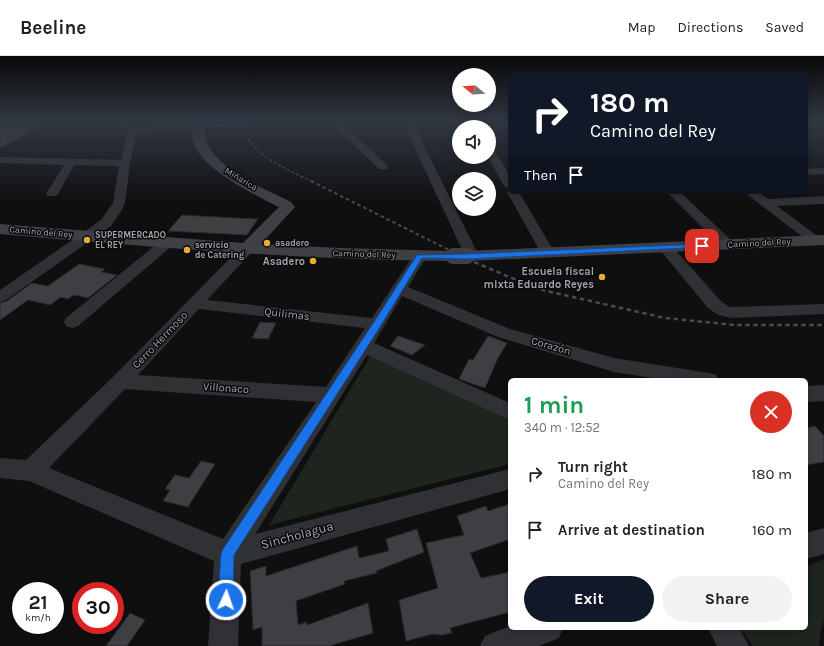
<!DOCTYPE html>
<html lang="en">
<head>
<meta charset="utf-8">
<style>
	body { margin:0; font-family:Karla,sans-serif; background:#f2f2f2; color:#222; height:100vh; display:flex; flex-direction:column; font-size:15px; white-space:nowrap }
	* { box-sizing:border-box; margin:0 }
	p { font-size:13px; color:#767676 }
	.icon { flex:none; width:22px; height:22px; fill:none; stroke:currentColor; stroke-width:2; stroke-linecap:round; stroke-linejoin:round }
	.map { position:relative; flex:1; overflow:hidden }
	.drawer { position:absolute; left:508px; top:322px; width:300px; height:252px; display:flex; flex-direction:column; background:#fff; border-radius:6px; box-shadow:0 2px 6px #0003 }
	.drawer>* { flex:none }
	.banner { position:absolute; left:508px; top:16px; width:300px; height:122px; border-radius:6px; box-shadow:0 2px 6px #0003; background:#111827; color:#fff; overflow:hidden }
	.needle { width:26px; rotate:288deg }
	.controls { position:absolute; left:452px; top:12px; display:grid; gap:8px }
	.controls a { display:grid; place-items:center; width:44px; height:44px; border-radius:50%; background:#fff; box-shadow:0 2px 6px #0003; font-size:20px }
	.speed { position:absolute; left:12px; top:526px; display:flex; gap:8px; font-size:20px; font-weight:700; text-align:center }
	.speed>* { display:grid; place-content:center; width:52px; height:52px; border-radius:50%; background:#fff; box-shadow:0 2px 6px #0003; line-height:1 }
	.speed small { font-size:10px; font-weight:400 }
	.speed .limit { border:6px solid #d22; background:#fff; color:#111 }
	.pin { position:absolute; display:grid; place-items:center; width:34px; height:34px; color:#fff; margin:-17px; border-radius:8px; box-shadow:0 2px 6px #0006 }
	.me { position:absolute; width:44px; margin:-22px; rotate:3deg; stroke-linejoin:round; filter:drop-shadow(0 0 3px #0008) }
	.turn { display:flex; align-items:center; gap:14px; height:84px; padding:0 16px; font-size:18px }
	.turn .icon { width:52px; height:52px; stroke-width:2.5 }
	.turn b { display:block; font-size:28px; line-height:34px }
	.then { display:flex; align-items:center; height:38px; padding:0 16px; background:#0003; gap:8px; font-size:15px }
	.round { display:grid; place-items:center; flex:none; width:42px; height:42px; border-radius:21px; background:#f2f2f2 }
	.overview { display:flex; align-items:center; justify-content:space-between; height:68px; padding:0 16px }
	h1 { font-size:24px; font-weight:700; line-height:30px; color:#1e9e55 }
	.action { display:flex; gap:8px; margin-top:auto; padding:8px 16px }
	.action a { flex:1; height:46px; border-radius:24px; background:#111827; color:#fff; font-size:16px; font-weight:700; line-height:46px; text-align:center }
	.action a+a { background:#f2f2f2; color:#222 }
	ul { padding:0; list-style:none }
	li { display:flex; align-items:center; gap:12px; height:56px; padding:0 16px }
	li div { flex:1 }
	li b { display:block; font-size:15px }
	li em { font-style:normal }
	header { display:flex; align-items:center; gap:24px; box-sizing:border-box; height:56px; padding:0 20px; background:#fff; border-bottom:1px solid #e0e0e0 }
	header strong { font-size:19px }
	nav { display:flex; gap:22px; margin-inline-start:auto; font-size:14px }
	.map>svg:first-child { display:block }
	.green { fill:#1e241e }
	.building { fill:#3e3f43; stroke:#29292c }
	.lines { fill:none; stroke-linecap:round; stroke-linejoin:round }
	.street { fill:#303135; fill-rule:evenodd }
	.secondary { fill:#3e4045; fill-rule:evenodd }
	.rail-far2 { stroke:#494b50; stroke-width:1.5; stroke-dasharray:3 2; stroke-linecap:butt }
	.rail-far1 { stroke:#494b50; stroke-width:2; stroke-dasharray:3.5 3; stroke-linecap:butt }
	.rail { stroke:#494b50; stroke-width:2.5; stroke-dasharray:4.5 3.5; stroke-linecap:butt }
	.secondary-bridge { stroke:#3e4045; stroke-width:16 }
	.route { fill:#1a73e8; stroke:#114b97 }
	.poi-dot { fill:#e6ad31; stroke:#0a0a0b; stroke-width:1.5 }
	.labels { text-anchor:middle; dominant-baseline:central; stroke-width:3; stroke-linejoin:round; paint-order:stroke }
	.far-street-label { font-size:9px; fill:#a1a5b0; stroke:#0a0a0b }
	.far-poi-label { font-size:9px; font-weight:bold; fill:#a1a5b0; stroke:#0a0a0b; text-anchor:start }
	.poi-label { font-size:11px; font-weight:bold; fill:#a1a5b0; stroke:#0a0a0b; text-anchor:end }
	.street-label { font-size:11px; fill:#a1a5b0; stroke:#0a0a0b }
	.near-street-label { font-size:13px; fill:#a1a5b0; stroke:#0a0a0b }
</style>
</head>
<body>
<header>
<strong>Beeline</strong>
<nav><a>Map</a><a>Directions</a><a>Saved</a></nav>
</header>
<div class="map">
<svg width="824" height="590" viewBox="0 0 824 590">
	<rect width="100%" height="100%" fill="#0f0f10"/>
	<!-- green -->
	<path class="green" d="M371,299L510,363V408L269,469Z
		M824,503V564L821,573L819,590H753L740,572H806V511Z"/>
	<!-- building -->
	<path class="building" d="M7,64H28L52,65L0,92V68Z
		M182,159L235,162L258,163L247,179L168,175Z
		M79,208L105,213L101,216L117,219L88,242L74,239L68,243L61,241L50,249L28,244L0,264V247L7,245L32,227L48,230Z
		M260,266L276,267L268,283L252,282Z
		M398,280L425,289L412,299L390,290Z
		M488,280L507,287L498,302L485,332L459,323L469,303L473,304Z
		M815,370L824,380V406L806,409V372Z
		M201,405L215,408L188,451L163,445L170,434L165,433L175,419L189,422Z
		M510,448V483L470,497L481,522L510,516V556L450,572L452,577L441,579L433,578L406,585L399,544L438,532L426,487L464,479L457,460L486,450L488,455Z
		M417,473L424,496L376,515L377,517L344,525L345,528L296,545L298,569L307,566V569L368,547L373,577L329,590H262V571L253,574L250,515L266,510V520L357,490L359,502L389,495L386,483Z
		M130,557L145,564L127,590H106Z"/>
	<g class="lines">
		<!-- street -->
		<path class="street" d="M98,64H113L133,70L196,67L197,64H205L203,71L200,72L137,76L130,107L125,147L120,157L111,170L6,244L0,246V234L101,164L113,147L119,110L74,109L58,138L56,140H48L46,138L64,109L0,107V101L121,104L128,74Z
			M247,64H282L278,67L250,69L247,68L246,66Z
			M328,64H338L387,109L388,111L387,113H379Z
			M410,64H418L417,74L421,84L479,200L477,203L472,204L467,203L465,200L411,84L407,74Z
			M469,64H478L481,71H471Z
			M489,91L493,92L510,120V136H519L555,197L553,200L548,201L543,200L541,197L507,136L510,133L504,130L488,101Z
			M824,112V118L806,119V113Z
			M667,136H680L733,186L735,189L733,192L728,193L723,192Z
			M744,136H758L768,143L824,140V148L777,150L824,185L822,188H812Z
			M168,182L173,183L175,186L173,189L78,270L72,272L66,270L64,266L66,262L163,183Z
			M248,188L253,189L255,192L253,195L207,244L372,262L415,197L420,196L425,197L427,200L408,231L510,273L614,302L709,317L716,319L719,324H665L614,316L498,281L402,240L374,287L510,347V364L367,299L255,478L510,413V433L241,508L238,590H208L214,505L29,425L0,422V402L26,404L114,320L243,189ZM199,253L365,272L326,331L138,319ZM125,333L316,346L223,483L49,412Z
			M666,188L671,189L720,244L729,251L824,248V258L732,262L718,259L708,252L661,195L659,192L661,189Z
			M824,329V345L806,346V330Z
			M824,472V498L806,503V477Z
			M510,570V572H563L559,582L539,590H480L485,580Z
			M708,572H739L749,590H717Z"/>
		<!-- secondary -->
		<path class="secondary" d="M223,64H255V66L250,69L205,72C202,109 264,132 291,146L295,151L261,188L340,192L453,195L460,198L467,195L824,179V189L467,205L460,202L453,205C301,204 151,191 0,178V168L243,187L279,151C256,139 174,102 196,67Z"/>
		<!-- rail-far2 -->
		<path class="rail-far2" d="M241,64C247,99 285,112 313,126"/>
		<!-- rail-far1 -->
		<path class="rail-far1" d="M311,125L469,204"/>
		<!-- rail -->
		<path class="rail" d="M467,203L538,233L665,262L735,269H824"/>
		<!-- secondary-bridge -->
		<path class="secondary-bridge" d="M453,200H467"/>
	</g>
	<!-- sky -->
	<linearGradient id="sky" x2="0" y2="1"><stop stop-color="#080809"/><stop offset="0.44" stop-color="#313742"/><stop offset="1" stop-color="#313742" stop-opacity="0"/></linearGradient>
	<rect width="824" height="147" fill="url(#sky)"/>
	<!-- route -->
	<path class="route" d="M702,188H705V191L468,203L422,202L380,271L234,499L233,544L230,549L226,551L221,549L218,544L221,498L223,493L374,266L417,199L468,198Z"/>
	<!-- markers -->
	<g class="poi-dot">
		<circle cx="87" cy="184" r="4"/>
		<circle cx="267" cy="187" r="4"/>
		<circle cx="187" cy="194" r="4"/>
		<circle cx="313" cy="205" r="4"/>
		<circle cx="602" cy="221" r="4"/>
	</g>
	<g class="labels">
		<!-- far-street labels -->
		<g class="far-street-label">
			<text transform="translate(241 123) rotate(31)">Miñarica</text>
			<text transform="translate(41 176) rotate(5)">Camino del Rey</text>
			<text transform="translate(759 187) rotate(-3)">Camino del Rey</text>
			<text transform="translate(364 198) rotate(2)">Camino del Rey</text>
		</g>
		<!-- far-poi labels -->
		<g class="far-poi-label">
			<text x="95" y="179">SUPERMERCADO<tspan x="95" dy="10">EL REY</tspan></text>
			<text x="275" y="187">asadero</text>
			<text x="195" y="189">servicio<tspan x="195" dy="10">de Catering</tspan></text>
		</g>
		<!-- poi labels -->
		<g class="poi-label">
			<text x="305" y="205">Asadero</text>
			<text x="594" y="215">Escuela fiscal<tspan x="594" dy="13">mixta Eduardo Reyes</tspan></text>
		</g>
		<!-- street labels -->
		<g class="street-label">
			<text transform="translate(287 258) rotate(7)">Quilimas</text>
			<text transform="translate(160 284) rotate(-46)">Cerro Hermoso</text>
			<text transform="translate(551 290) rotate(16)">Corazón</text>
			<text transform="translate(226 332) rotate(4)">Villonaco</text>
		</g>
		<!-- near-street labels -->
		<g class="near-street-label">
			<text transform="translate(297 479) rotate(-15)">Sincholagua</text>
		</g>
	</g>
</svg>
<div class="controls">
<a><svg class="needle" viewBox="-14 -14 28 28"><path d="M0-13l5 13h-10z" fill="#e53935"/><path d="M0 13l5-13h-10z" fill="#767676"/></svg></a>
<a><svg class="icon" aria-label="sound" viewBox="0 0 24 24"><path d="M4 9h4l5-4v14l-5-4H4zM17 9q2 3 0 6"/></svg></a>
<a><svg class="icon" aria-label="layers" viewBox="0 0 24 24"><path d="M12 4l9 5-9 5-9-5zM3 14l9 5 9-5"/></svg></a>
</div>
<div class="speed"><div>21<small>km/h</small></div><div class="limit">30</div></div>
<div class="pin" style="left:702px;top:190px;background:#d93025"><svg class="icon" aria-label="arrive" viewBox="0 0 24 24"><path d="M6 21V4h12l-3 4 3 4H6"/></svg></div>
<svg class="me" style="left:226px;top:544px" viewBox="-20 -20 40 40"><circle r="17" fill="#1a73e8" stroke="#fff" stroke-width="3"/><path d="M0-11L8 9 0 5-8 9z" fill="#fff"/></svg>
<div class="banner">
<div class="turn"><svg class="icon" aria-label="right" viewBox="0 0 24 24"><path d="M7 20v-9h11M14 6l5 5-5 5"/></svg><div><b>180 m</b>Camino del Rey</div></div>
<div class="then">Then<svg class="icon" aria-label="arrive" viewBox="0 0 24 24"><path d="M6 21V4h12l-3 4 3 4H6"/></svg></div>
</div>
<section class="drawer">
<div class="overview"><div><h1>1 min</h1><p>340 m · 12:52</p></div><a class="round" style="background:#d93025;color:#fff"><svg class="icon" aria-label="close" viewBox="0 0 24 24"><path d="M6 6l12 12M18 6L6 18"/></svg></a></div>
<ul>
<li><svg class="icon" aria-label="right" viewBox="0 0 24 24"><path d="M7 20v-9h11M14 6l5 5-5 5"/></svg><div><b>Turn right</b><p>Camino del Rey</p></div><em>180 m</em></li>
<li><svg class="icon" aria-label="arrive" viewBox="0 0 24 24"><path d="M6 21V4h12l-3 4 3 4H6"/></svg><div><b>Arrive at destination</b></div><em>160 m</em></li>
</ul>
<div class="action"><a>Exit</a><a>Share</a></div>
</section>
</div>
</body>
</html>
